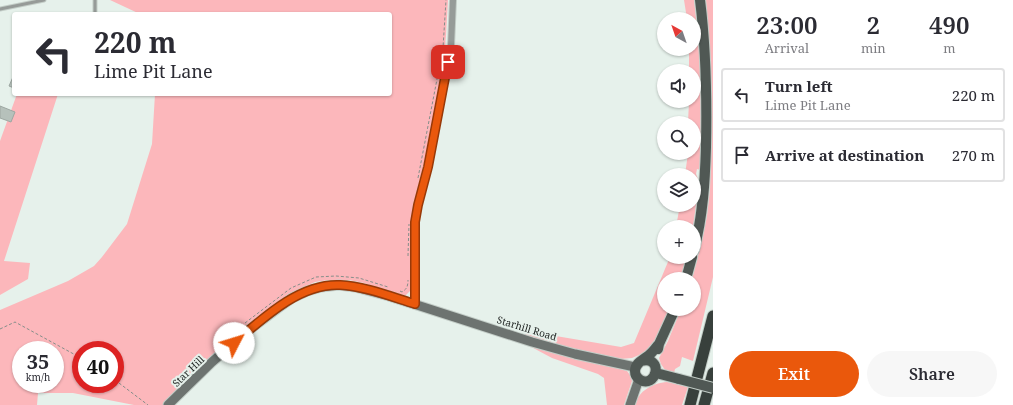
<!DOCTYPE html>
<html lang="en">
<head>
<meta charset="utf-8">
<style>
	body { margin:0; font-family:"Noto Serif",serif; background:#f7f7f7; color:#2b2b33; height:100vh; display:flex; flex-direction:column; font-size:15px; white-space:nowrap }
	* { box-sizing:border-box; margin:0 }
	p { font-size:13px; color:#7c7c81 }
	.icon { flex:none; width:22px; height:22px; fill:none; stroke:currentColor; stroke-width:2; stroke-linecap:round; stroke-linejoin:round }
	.map { position:relative; flex:1; overflow:hidden }
	.panel { display:flex; flex-direction:column; background:#fff; width:300px }
	.panel>* { flex:none }
	.hud { position:absolute; left:12px; top:12px; width:380px; height:84px; border-radius:4px; box-shadow:0 1px 3px #0004; background:#fff; color:#2b2b33; overflow:hidden }
	.needle { width:26px; rotate:320deg }
	.fabs { position:absolute; left:657px; top:12px; display:grid; gap:8px }
	.fabs a { display:grid; place-items:center; width:44px; height:44px; border-radius:50%; background:#fff; box-shadow:0 1px 3px #0004; font-size:20px }
	.speed { position:absolute; left:12px; top:341px; display:flex; gap:8px; font-size:20px; font-weight:700; text-align:center }
	.speed>* { display:grid; place-content:center; width:52px; height:52px; border-radius:50%; background:#fff; box-shadow:0 1px 3px #0004; line-height:1 }
	.speed small { font-size:10px; font-weight:400 }
	.speed .limit { border:6px solid #d22; background:#fff; color:#111 }
	.pin { position:absolute; display:grid; place-items:center; width:34px; height:34px; color:#fff; margin:-17px; border-radius:8px; box-shadow:0 2px 6px #0006 }
	.me { position:absolute; width:44px; margin:-22px; rotate:50deg; stroke-linejoin:round; filter:drop-shadow(0 0 3px #0008) }
	.turn { display:flex; align-items:center; gap:14px; height:84px; padding:0 16px; font-size:18px }
	.turn .icon { width:52px; height:52px; stroke-width:2.5 }
	.turn b { display:block; font-size:28px; line-height:34px }
	.eta { display:flex; justify-content:space-evenly; align-items:center; height:68px; text-align:center }
	.eta b { font-size:24px; font-weight:600; line-height:28px }
	.cta { display:flex; gap:8px; margin-top:auto; padding:8px 16px }
	.cta a { flex:1; height:46px; border-radius:24px; background:#ea580c; color:#fff; font-size:16px; font-weight:600; line-height:46px; text-align:center }
	.cta a+a { background:#f7f7f7; color:#2b2b33 }
	ul { padding:0; list-style:none }
	li { display:flex; align-items:center; gap:12px; height:54px; margin:0 8px 6px; padding:0 8px; border:2px solid #e1e1e2; border-radius:4px }
	li div { flex:1 }
	li b { display:block; font-size:15px }
	li em { font-style:normal }
	main { display:flex; flex:1; min-height:0 }
	.map>svg:first-child { display:block }
	.green { fill:#fcb7bb; fill-rule:evenodd }
	.building { fill:#b6c1bb; stroke:#9da7a2 }
	.lines { fill:none; stroke-linecap:round; stroke-linejoin:round }
	.lane-casing { stroke:#c3cdc7; stroke-width:5 }
	.street-casing { stroke:#c3cdc7; stroke-width:8 }
	.secondary-casing { stroke:#c3cdc7; stroke-width:11 }
	.primary-casing { stroke:#c3cdc7; stroke-width:12 }
	.highway-casing { stroke:#c3cdc7; stroke-width:13 }
	.path { stroke:#868e8a; stroke-width:1; stroke-dasharray:3 2; stroke-linecap:butt }
	.lane { stroke:#969b98; stroke-width:3 }
	.street { stroke:#969b98; stroke-width:6 }
	.secondary { stroke:#6d7370; stroke-width:9 }
	.primary { stroke:#505854; stroke-width:10 }
	.highway { stroke:#38403c; stroke-width:11 }
	.primary-bridge-casing { stroke:#c3cdc7; stroke-width:12; stroke-linecap:butt }
	.primary-bridge { stroke:#505854; stroke-width:10 }
	.route-casing { stroke:#983908; stroke-width:10 }
	.route { stroke:#ea580c; stroke-width:7 }
	.labels { text-anchor:middle; dominant-baseline:central; stroke-width:4; stroke-linejoin:round; paint-order:stroke }
	.street-label { font-size:10px; fill:#232725; stroke:#e6f1eb }
</style>
</head>
<body>
<main>
<div class="map">
<svg width="713" height="405" viewBox="0 0 713 405">
	<rect width="100%" height="100%" fill="#e6f1eb"/>
	<!-- green -->
	<path class="green" d="M110,0H448L446,35L444,57L437,98L428,146L413,208L411,220L412,280L410,291L406,295L399,296L364,283L349,280H328L315,282L293,292L243,328L211,357L196,367L176,392L163,405H134L73,393H38L37,405H0V310L68,281L94,266L102,257L127,224L152,144L155,94H390V14H140ZM21,350H55V384H21ZM81,350H115V384H81Z
		M684,0H694C701,58 703,111 700,170L697,169L696,174L699,182L693,227H676L680,205H694V175H685L688,153H694V123H688L689,101H694V71H689V49H694V19H687Z
		M706,0H713V277L693,361L682,357L680,366L675,369L674,373L665,370L661,364L659,358L668,341L681,309H694V279H692L701,245L707,216L710,189L712,98Z
		M17,94H58L4,261L30,263L28,279L0,295V141Z
		M670,257H687L680,279H664V309H669L663,325L654,341L646,351L639,355L632,358L620,359L558,345L528,337L524,334L532,332L621,347L634,343Z
		M522,342L627,371L630,375L632,381L624,405H607L604,378L598,374L552,358Z
		M667,382L676,384L688,387L682,405H635C638,391 653,383 667,382Z"/>
	<!-- building -->
	<path class="building" d="M13,77L14,78V88L9,86Z
		M0,106L15,112L11,122L0,118Z"/>
	<g class="lines">
		<!-- lane casing -->
		<g class="lane-casing">
			<path id="lane" d="M0,9L44,0
				M95,14V0"/>
		</g>
		<!-- street casing -->
		<g class="street-casing">
			<path id="street" d="M415,304V222L417,205L428,167L451,46L453,0"/>
		</g>
		<!-- secondary casing -->
		<g class="secondary-casing">
			<path id="secondary" d="M168,405L212,362L245,333L278,308L292,298L307,291L321,287L339,285L355,287L389,296L532,342L575,354L635,367
				M630,405L639,379"/>
		</g>
		<!-- primary casing -->
		<g class="primary-casing">
			<path id="primary" d="M694,250C703,216 705,181 706,147C707,98 706,48 700,0
				M686,279L692,257
				M658,349L659,344L675,309
				M641,361C665,355 656,391 639,379C636,377 635,374 635,371C635,363 643,360 649,355C653,352 656,347 659,344
				M656,373L679,379"/>
		</g>
		<!-- highway casing -->
		<g class="highway-casing">
			<path id="highway" d="M690,405L713,316
				M704,405L713,373"/>
		</g>
		<!-- path -->
		<path class="path" d="M418,178L443,48L446,0
			M408,256L409,224
			M400,291L402,292C407,289 408,286 408,280
			M245,323L291,288L316,277L336,276L359,278L388,287
			M0,329L15,322L81,358
			M115,380L148,405"/>
		<!-- lane -->
		<use href="#lane" class="lane"/>
		<!-- street -->
		<use href="#street" class="street"/>
		<!-- secondary -->
		<use href="#secondary" class="secondary"/>
		<!-- primary -->
		<use href="#primary" class="primary"/>
		<!-- highway -->
		<use href="#highway" class="highway"/>
		<!-- primary-bridge casing -->
		<g class="primary-bridge-casing">
			<path id="primary-bridge" d="M679,379L713,388"/>
		</g>
		<!-- primary-bridge -->
		<use href="#primary-bridge" class="primary-bridge"/>
	</g>
	<g class="lines">
		<!-- route casing -->
		<g class="route-casing">
			<path id="route" d="M234,343C263,318 300,283 340,285C364,286 392,297 415,304V222L418,205L428,167L448,62"/>
		</g>
		<!-- route -->
		<use href="#route" class="route"/>
	</g>
	<g class="labels">
		<!-- street labels -->
		<g class="street-label">
			<text transform="translate(527 328) rotate(17)">Starhill Road</text>
			<text transform="translate(188 371) rotate(-44)">Star Hill</text>
		</g>
	</g>
</svg>
<div class="fabs">
<a><svg class="needle" viewBox="-14 -14 28 28"><path d="M0-13l5 13h-10z" fill="#e53935"/><path d="M0 13l5-13h-10z" fill="#7c7c81"/></svg></a>
<a><svg class="icon" aria-label="sound" viewBox="0 0 24 24"><path d="M4 9h4l5-4v14l-5-4H4zM17 9q2 3 0 6"/></svg></a>
<a><svg class="icon" aria-label="search" viewBox="0 0 24 24"><circle cx="10" cy="10" r="6"/><path d="M15 15l6 6"/></svg></a>
<a><svg class="icon" aria-label="layers" viewBox="0 0 24 24"><path d="M12 4l9 5-9 5-9-5zM3 14l9 5 9-5"/></svg></a>
<a>+</a>
<a>−</a>
</div>
<div class="speed"><div>35<small>km/h</small></div><div class="limit">40</div></div>
<div class="pin" style="left:448px;top:62px;background:#d93025"><svg class="icon" aria-label="arrive" viewBox="0 0 24 24"><path d="M6 21V4h12l-3 4 3 4H6"/></svg></div>
<svg class="me" style="left:234px;top:343px" viewBox="-20 -20 40 40"><circle r="19" fill="#fff"/><path d="M0-13L10 11 0 6-10 11z" fill="#ea580c"/></svg>
<div class="hud">
<div class="turn"><svg class="icon" aria-label="left" viewBox="0 0 24 24"><path d="M17 20v-9H6M10 6l-5 5 5 5"/></svg><div><b>220 m</b>Lime Pit Lane</div></div>
</div>
</div>
<section class="panel">
<div class="eta">
<div><b>23:00</b><p>Arrival</p></div>
<div><b>2</b><p>min</p></div>
<div><b>490</b><p>m</p></div>
</div>
<ul>
<li><svg class="icon" aria-label="left" viewBox="0 0 24 24"><path d="M17 20v-9H6M10 6l-5 5 5 5"/></svg><div><b>Turn left</b><p>Lime Pit Lane</p></div><em>220 m</em></li>
<li><svg class="icon" aria-label="arrive" viewBox="0 0 24 24"><path d="M6 21V4h12l-3 4 3 4H6"/></svg><div><b>Arrive at destination</b></div><em>270 m</em></li>
</ul>
<div class="cta"><a>Exit</a><a>Share</a></div>
</section>
</main>
</body>
</html>
